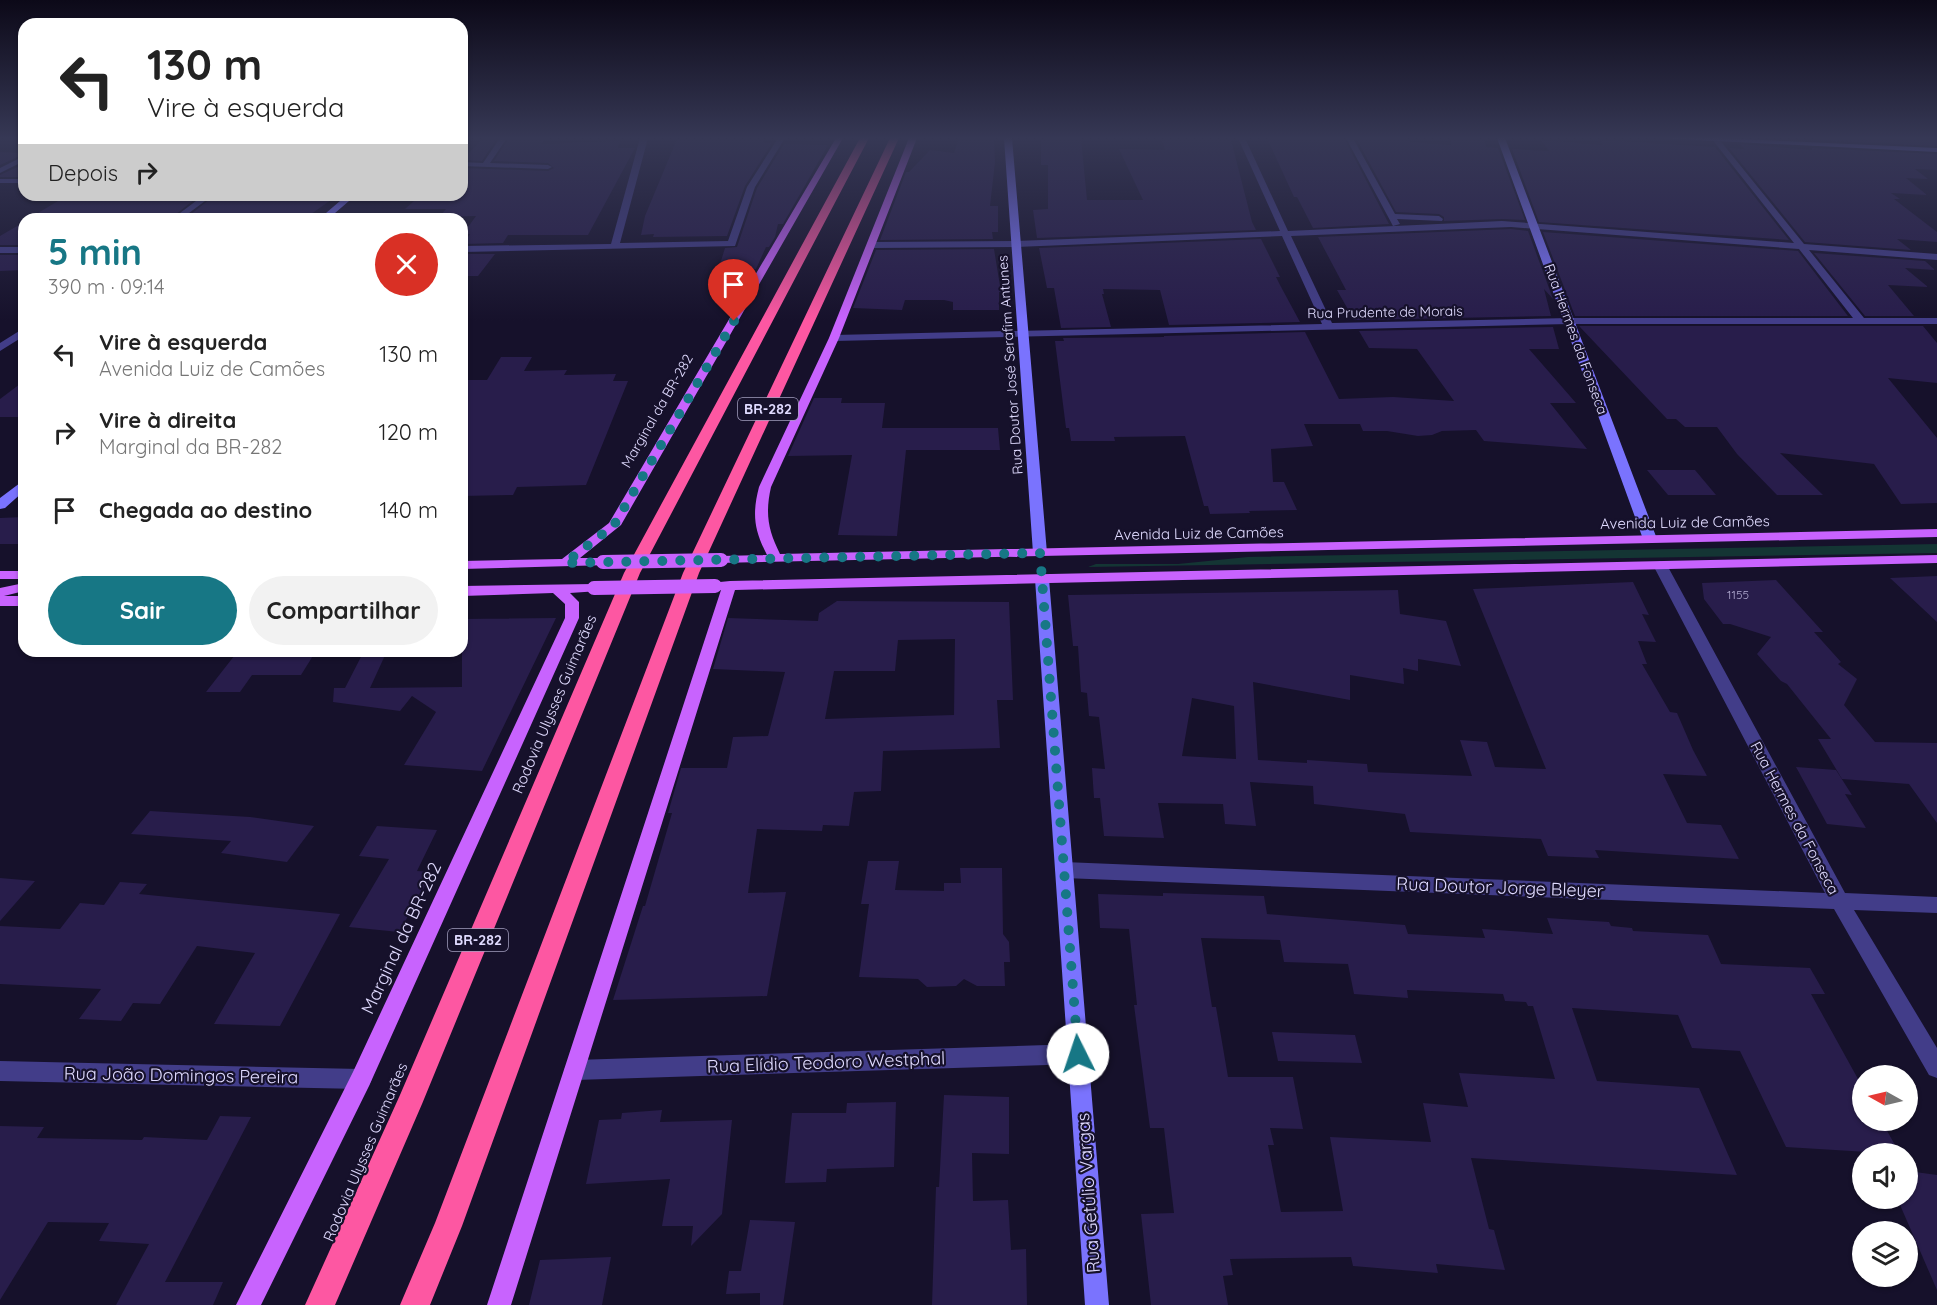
<!DOCTYPE html>
<html lang="pt">
<head>
<meta charset="utf-8">
<style>
	body { margin:0; font-family:Quicksand,sans-serif; background:#f2f2f2; color:#222; height:100vh; display:flex; flex-direction:column; font-size:22px; white-space:nowrap }
	* { box-sizing:border-box; margin:0 }
	p { font-size:20px; color:#767676 }
	.icon { flex:none; width:33px; height:33px; fill:none; stroke:currentColor; stroke-width:2; stroke-linecap:round; stroke-linejoin:round }
	.map { position:relative; flex:1; overflow:hidden }
	.side { position:absolute; left:18px; top:213px; width:450px; height:444px; display:flex; flex-direction:column; background:#fff; border-radius:18px; box-shadow:0 2px 4px #0004 }
	.side>* { flex:none }
	.guide { position:absolute; left:18px; top:18px; width:450px; height:183px; border-radius:18px; box-shadow:0 2px 4px #0004; background:#fff; color:#222; overflow:hidden }
	.needle { width:39px; rotate:278deg }
	.tools { position:absolute; left:1852px; top:1065px; display:grid; gap:12px }
	.tools a { display:grid; place-items:center; width:66px; height:66px; border-radius:50%; background:#fff; box-shadow:0 2px 4px #0004; font-size:30px }
	.pin { position:absolute; display:grid; place-items:center; width:51px; height:51px; color:#fff; margin:-62px -26px; border-radius:50% 50% 50% 0; rotate:-45deg; box-shadow:0 0 6px #0007 }
	.pin .icon { rotate:45deg }
	.me { position:absolute; width:66px; margin:-33px; rotate:356deg; stroke-linejoin:round; filter:drop-shadow(0 0 4px #0008) }
	.turn { display:flex; align-items:center; gap:21px; height:126px; padding:0 30px; font-size:27px }
	.turn .icon { width:78px; height:78px; stroke-width:2.5 }
	.turn b { display:block; font-size:42px; line-height:51px }
	.then { display:flex; align-items:center; height:57px; padding:0 30px; background:#0003; gap:12px; font-size:22px }
	.round { display:grid; place-items:center; flex:none; width:63px; height:63px; border-radius:32px; background:#f2f2f2 }
	.headline { display:flex; align-items:center; justify-content:space-between; height:102px; padding:0 30px }
	h1 { font-size:36px; font-weight:700; line-height:45px; color:#177785 }
	.action { display:flex; gap:12px; margin-top:auto; padding:12px 30px }
	.action a { flex:1; height:69px; border-radius:36px; background:#177785; color:#fff; font-size:24px; font-weight:700; line-height:69px; text-align:center }
	.action a+a { background:#f2f2f2; color:#222 }
	ul { padding:0; list-style:none }
	li { display:flex; align-items:center; gap:18px; height:78px; padding:0 30px }
	li div { flex:1 }
	li b { display:block; font-size:22px }
	li em { font-style:normal }
	.map>svg:first-child { display:block }
	.green { fill:#143534 }
	.building { fill:#281d4b; fill-rule:evenodd }
	.lines { fill:none; stroke-linecap:round; stroke-linejoin:round }
	.street { fill:#423d89; fill-rule:evenodd }
	.secondary { fill:#7a73fe; fill-rule:evenodd }
	.primary { fill:#c863fe; fill-rule:evenodd }
	.highway { fill:#fd57a2; fill-rule:evenodd }
	.primary-bridge { stroke:#c863fe; stroke-width:14 }
	.route { stroke:#177785; stroke-width:10; stroke-dasharray:0 18 }
	.labels { text-anchor:middle; dominant-baseline:central; stroke-width:4.5; stroke-linejoin:round; paint-order:stroke }
	.number-label { font-size:12px; fill:#b2acd2 }
	.far-street-label { font-size:14px; fill:#e0dbff; stroke:#16112b }
	.shield { fill:#16112b; stroke:#a39ebf; stroke-width:1.5 }
	.shield-label { font-size:14px; font-weight:bold; fill:#e0dbff }
	.street-label { font-size:15px; fill:#e0dbff; stroke:#16112b }
	.near-street-label { font-size:18px; fill:#e0dbff; stroke:#16112b }
</style>
</head>
<body>
<div class="map">
<svg width="1937" height="1305" viewBox="0 0 1937 1305">
	<rect width="100%" height="100%" fill="#16112b"/>
	<!-- green -->
	<path class="green" d="M1937,544V553L1088,567L1096,564H1178L1248,557Z"/>
	<!-- building -->
	<path class="building" d="M484,138H497L482,161L462,160Z
		M509,138H546L541,144L620,141L618,148H635L588,235H508L503,243L463,244L470,234H463L476,216L439,217L446,209H405L421,195H462V168L548,171L554,168L548,163L494,161Z
		M959,138H994L995,162L990,206H998V232H992L993,239L880,240L906,172H909L930,150L954,153Z
		M1048,138H1081L1087,200H1143L1119,149L1165,150L1162,139L1231,140L1252,222L1256,230L1037,238L1033,210L1048,209V165H1041V140Z
		M1267,138H1344L1389,224L1313,228L1297,197H1294Z
		M1356,138H1407L1410,142L1451,145V138H1479L1485,141L1486,147L1498,148L1525,220L1502,219L1444,221V217L1439,214L1396,212Z
		M1813,138H1937V146L1813,140Z
		M677,139H765L763,143H772L745,186L727,236L653,237L654,234L641,235L645,216Z
		M1541,140L1603,145L1600,140L1715,147L1789,240L1539,222L1512,149L1549,151Z
		M784,144L828,145L783,224H778L775,237L769,247H766L756,269H746L740,278L716,277L725,248L737,247L757,188Z
		M1740,144L1812,150V148L1937,154V170L1915,169L1928,179L1906,178L1927,195L1891,193L1900,199H1894L1937,232V242L1897,239L1911,250L1805,242L1729,148L1744,149Z
		M0,152L24,153V154L0,165Z
		M24,164V177H0V175Z
		M68,195H200L170,219H28Z
		M215,195H338L304,219H185Z
		M24,222V245H0V236Z
		M1511,229L1528,231L1553,299L1544,289L1551,316L1354,320L1337,290H1346L1318,237Z
		M1543,232L1798,251L1848,316H1575Z
		M1261,239L1280,277H1276L1280,285L1300,322L1169,325L1160,290L1103,289L1104,294H1102L1111,327L1061,328L1054,288H1047L1039,248Z
		M994,249L1001,292H999V310H953V302L944,300H905L902,310L853,308L876,250Z
		M1814,253L1925,261L1935,270L1905,268L1928,287L1888,285L1914,316H1865Z
		M462,254H495L478,276H462Z
		M0,255H24V270L0,271Z
		M1579,326H1923L1937,343V383L1888,378L1937,438V503L1901,504L1874,464L1780,453L1823,495H1777L1737,454L1717,427H1685L1676,419H1667Z
		M1553,327L1559,349H1529L1576,403H1550L1587,449L1484,441L1476,430L1442,431L1432,435L1418,436L1387,431H1363L1360,424H1304L1313,446L1271,449L1273,482H1284L1297,510L1249,511L1250,513L1210,514L1208,506H1204L1185,436L1114,437L1115,441H1071L1069,428H1066L1055,341H1064L1063,338L1164,337V336L1305,332L1339,399L1393,397L1454,401L1417,349L1369,348L1359,331Z
		M501,357H532L524,371L567,370L564,375L616,374L613,381H628L586,485L517,487L513,495L462,496V380H487Z
		M24,381V417H0V399Z
		M814,398H842L841,403H885L882,428H998L1000,450H906L897,536L838,535L852,455L788,456Z
		M1647,470H1695L1716,495H1668Z
		M24,517V544H0V518Z
		M1937,576V622L1890,578Z
		M1776,580L1823,632H1814L1841,662L1838,664L1857,679L1844,705L1875,742L1937,743V823L1909,784L1842,779L1818,739H1831L1787,684L1781,681L1757,654L1771,637L1730,624H1723L1704,599L1702,583Z
		M1633,582L1649,615L1642,614L1656,642L1638,641L1647,664H1642L1670,712L1677,713L1693,750L1707,776L1663,774L1687,823L1721,825L1739,859L1595,850L1599,858L1548,856L1541,839L1410,832L1405,814L1314,804L1313,786L1250,782L1256,826L1225,824L1223,804L1158,803L1164,838L1104,836L1100,798H1094L1092,768L1105,769L1099,717L1089,716L1087,693L1081,692L1078,646H1073L1068,595L1398,590L1400,614L1446,621L1461,666L1418,659V671L1403,668L1404,684L1350,675V700L1253,682L1258,760L1307,763V760L1367,764L1368,772L1472,776L1460,740L1487,742L1495,767L1546,769L1473,589ZM1192,698L1234,706L1236,759L1182,756Z
		M837,601L1009,602L1013,700H997L1000,748L883,751L881,791L854,792L849,826L823,825L822,831L757,829L748,893L786,892L767,996L613,1000L643,906H645L672,813H668L681,768H727L733,737L768,736L785,672L713,669L728,618L818,621L819,613ZM955,639L954,715L825,719L834,671H895L898,640Z
		M556,618L482,771L404,765L436,712L412,696L400,711L333,702L334,688H345L364,651H387L370,688L462,687V619Z
		M238,651H316L301,675H252L240,692H206Z
		M1796,767L1836,770L1852,795L1845,794L1866,828L1827,824Z
		M150,811L250,817L314,826L287,862L221,853L231,841L131,834Z
		M377,826L437,830L417,871L433,872L399,932L349,927L389,859L359,856Z
		M868,861H899L895,890L944,891V883H961L960,868H1002L1003,934L1009,942L1010,962H1004L1005,986H977L964,979L956,986L927,987L918,979L859,977L869,904H861Z
		M0,878L35,881L0,921Z
		M120,882L147,884L139,894L340,914L280,1026L214,1024L255,953L197,946L160,1004L133,1003L121,1021L79,1019L101,989L0,984V926L60,929L80,903L104,905Z
		M1163,893L1264,896L1267,914L1405,925L1408,934L1485,938L1482,929L1553,934L1547,918L1609,922L1611,926L1632,928L1633,931L1708,935L1721,964L1810,968L1825,994H1811L1863,1088V1120H1881L1900,1154L1786,1147L1740,1051L1692,1048L1678,1015L1572,1008L1597,1081L1699,1088L1737,1175L1471,1158L1489,1229L1494,1230L1505,1270L1436,1264L1438,1273L1353,1266L1351,1257L1230,1259L1233,1275L1223,1276L1228,1305H1151L1141,1214L1174,1213L1164,1128H1150L1134,1005H1137L1129,929L1100,928L1098,894L1163,896ZM1201,938L1280,940L1284,962L1348,964L1354,994L1408,998L1407,990L1503,994L1505,1001L1526,1002L1528,1006H1533L1555,1079L1459,1073L1468,1107L1423,1103L1431,1142L1330,1137L1343,1211L1281,1212L1268,1145H1274L1270,1128L1303,1129L1293,1077H1228L1216,1007H1212Z
		M1272,1032L1355,1035L1362,1063L1278,1061Z
		M944,1095L1009,1097V1154L972,1153L973,1201L1008,1200L1011,1250L1026,1249L1027,1305H932L936,1187H939Z
		M896,1102L894,1167L827,1169L826,1182L785,1183L792,1113H846L847,1103Z
		M662,1110L660,1122L732,1120L722,1214L691,1246L693,1226H662L670,1179L586,1184L599,1120L621,1119L622,1113Z
		M220,1116L251,1117L165,1282H223L213,1305H116L149,1244L99,1241L109,1223L48,1222L0,1300V1126L44,1127L37,1138L142,1140L144,1137L207,1140Z
		M1908,1171L1937,1175V1290L1897,1198H1908Z
		M750,1220L795,1222L783,1305H760V1293L726,1294L729,1271H741Z
		M611,1257L602,1305H529L540,1260Z"/>
	<g class="lines">
		<!-- street -->
		<path class="street" d="M500,138H507L490,163L548,165L552,167L548,169L462,166V162L483,163Z
			M640,138H648L620,243L728,241L747,187L778,138H785L755,187L735,246L462,252V246L611,244Z
			M1238,138H1245L1288,231L1502,221L1794,243L1711,138H1718L1804,244L1937,254V260L1809,250L1864,318H1937V324H1569L834,341L829,338L834,335L1322,324L1282,236L1016,247L872,248L868,245L872,242L1016,241L1280,231ZM1511,227L1799,249L1853,318H1569L1332,323L1291,236Z
			M1346,138H1353L1395,214L1439,216L1443,219L1442,221L1397,219L1400,224L1393,226Z
			M24,156V161L0,173V168Z
			M0,179H24V183H0Z
			M204,195H213L181,219H172Z
			M0,247H24V253H0Z
			M24,328V336L0,351V343Z
			M1660,561L1667,565L1845,893L1937,897V913L1854,910L1937,1048V1078L1929,1075L1834,909L1064,878L1058,875L1055,870L1058,865L1064,862L1825,893L1653,565Z
			M1078,1044L1085,1047L1089,1054L1085,1061L1078,1064L575,1080L567,1077L564,1070L567,1063L575,1060Z
			M0,1061L361,1069L369,1072L372,1079L369,1086L361,1089L0,1081Z"/>
		<!-- secondary -->
		<path class="secondary" d="M1004,138H1012L1047,553L1040,557L1033,553Z
			M1497,138H1505L1657,539L1655,542L1650,543L1643,539Z
			M1657,138H1718L1937,148V152Z
			M347,195H356L328,219H319Z
			M24,480V491L5,508L0,509V498Z
			M1042,575L1049,579L1109,1305H1085L1035,579Z"/>
		<!-- primary -->
		<path class="primary" d="M836,138H843L621,525L580,558H603L610,562L608,565L462,569V561L562,559L609,523Z
			M909,138H917L839,338L771,487C765,514 768,530 780,554L1937,529V537L716,563L714,560L721,556L767,555C754,530 752,514 759,487L829,338Z
			M1937,555V563L735,590L511,1305H487L721,590L710,589L708,586L710,583L730,581Z
			M0,571H24V579H0Z
			M24,583V591L4,596H24V606H0V588Z
			M594,584L599,585L601,588L599,591L570,593L579,602V618L369,1086L261,1305H236L353,1072L565,618V604L553,593L462,596V586Z"/>
		<!-- highway -->
		<path class="highway" d="M860,138H869L640,573L422,1104L335,1305H305L400,1095L624,573Z
			M890,138H899L699,573L462,1226L430,1305H400L435,1223L683,573Z"/>
		<!-- primary-bridge -->
		<path class="primary-bridge" d="M603,562L721,560
			M594,588L715,586"/>
	</g>
	<!-- sky -->
	<linearGradient id="sky" x2="0" y2="1"><stop stop-color="#0c0918"/><stop offset="0.43" stop-color="#363855"/><stop offset="1" stop-color="#363855" stop-opacity="0"/></linearGradient>
	<rect width="1937" height="321" fill="url(#sky)"/>
	<g class="lines">
		<!-- route -->
		<path class="route" d="M734,321L614,525L565,563L1040,553L1078,1054"/>
	</g>
	<g class="labels">
		<!-- number labels -->
		<g class="number-label">
			<text x="1738" y="594">1155</text>
		</g>
		<!-- far-street labels -->
		<g class="far-street-label">
			<text transform="translate(1385 312) rotate(-1)">Rua Prudente de Morais</text>
			<text transform="translate(1576 339) rotate(70)">Rua Hermes da Fonseca</text>
			<text transform="translate(1010 365) rotate(-94)">Rua Doutor José Serafim Antunes</text>
			<text transform="translate(657 411) rotate(-60)">Marginal da BR-282</text>
		</g>
		<!-- shield labels -->
		<g class="shield">
			<rect x="738" y="398" width="60" height="22" rx="4.5"/>
			<rect x="448" y="929" width="60" height="22" rx="4.5"/>
		</g>
		<g class="shield-label">
			<text x="768" y="409">BR-282</text>
			<text x="478" y="940">BR-282</text>
		</g>
		<!-- street labels -->
		<g class="street-label">
			<text transform="translate(1685 522) rotate(-1)">Avenida Luiz de Camões</text>
			<text transform="translate(1199 533) rotate(-1)">Avenida Luiz de Camões</text>
			<text transform="translate(554 704) rotate(-67)">Rodovia Ulysses Guimarães</text>
			<text transform="translate(1795 818) rotate(62)">Rua Hermes da Fonseca</text>
			<text transform="translate(365 1152) rotate(-67)">Rodovia Ulysses Guimarães</text>
		</g>
		<!-- near-street labels -->
		<g class="near-street-label">
			<text transform="translate(1500 887) rotate(2)">Rua Doutor Jorge Bleyer</text>
			<text transform="translate(401 938) rotate(-65)">Marginal da BR-282</text>
			<text transform="translate(826 1062) rotate(-2)">Rua Elídio Teodoro Westphal</text>
			<text transform="translate(181 1075) rotate(1)">Rua João Domingos Pereira</text>
			<text transform="translate(1088 1193) rotate(-94)">Rua Getúlio Vargas</text>
		</g>
	</g>
</svg>
<div class="tools">
<a><svg class="needle" viewBox="-14 -14 28 28"><path d="M0-13l5 13h-10z" fill="#e53935"/><path d="M0 13l5-13h-10z" fill="#767676"/></svg></a>
<a><svg class="icon" aria-label="sound" viewBox="0 0 24 24"><path d="M4 9h4l5-4v14l-5-4H4zM17 9q2 3 0 6"/></svg></a>
<a><svg class="icon" aria-label="layers" viewBox="0 0 24 24"><path d="M12 4l9 5-9 5-9-5zM3 14l9 5 9-5"/></svg></a>
</div>
<div class="pin" style="left:734px;top:321px;background:#d93025"><svg class="icon" aria-label="arrive" viewBox="0 0 24 24"><path d="M6 21V4h12l-3 4 3 4H6"/></svg></div>
<svg class="me" style="left:1078px;top:1054px" viewBox="-20 -20 40 40"><circle r="19" fill="#fff"/><path d="M0-13L10 11 0 6-10 11z" fill="#177785"/></svg>
<div class="guide">
<div class="turn"><svg class="icon" aria-label="left" viewBox="0 0 24 24"><path d="M17 20v-9H6M10 6l-5 5 5 5"/></svg><div><b>130 m</b>Vire à esquerda</div></div>
<div class="then">Depois<svg class="icon" aria-label="right" viewBox="0 0 24 24"><path d="M7 20v-9h11M14 6l5 5-5 5"/></svg></div>
</div>
<section class="side">
<div class="headline"><div><h1>5 min</h1><p>390 m · 09:14</p></div><a class="round" style="background:#d93025;color:#fff"><svg class="icon" aria-label="close" viewBox="0 0 24 24"><path d="M6 6l12 12M18 6L6 18"/></svg></a></div>
<ul>
<li><svg class="icon" aria-label="left" viewBox="0 0 24 24"><path d="M17 20v-9H6M10 6l-5 5 5 5"/></svg><div><b>Vire à esquerda</b><p>Avenida Luiz de Camões</p></div><em>130 m</em></li>
<li><svg class="icon" aria-label="right" viewBox="0 0 24 24"><path d="M7 20v-9h11M14 6l5 5-5 5"/></svg><div><b>Vire à direita</b><p>Marginal da BR-282</p></div><em>120 m</em></li>
<li><svg class="icon" aria-label="arrive" viewBox="0 0 24 24"><path d="M6 21V4h12l-3 4 3 4H6"/></svg><div><b>Chegada ao destino</b></div><em>140 m</em></li>
</ul>
<div class="action"><a>Sair</a><a>Compartilhar</a></div>
</section>
</div>
</body>
</html>
